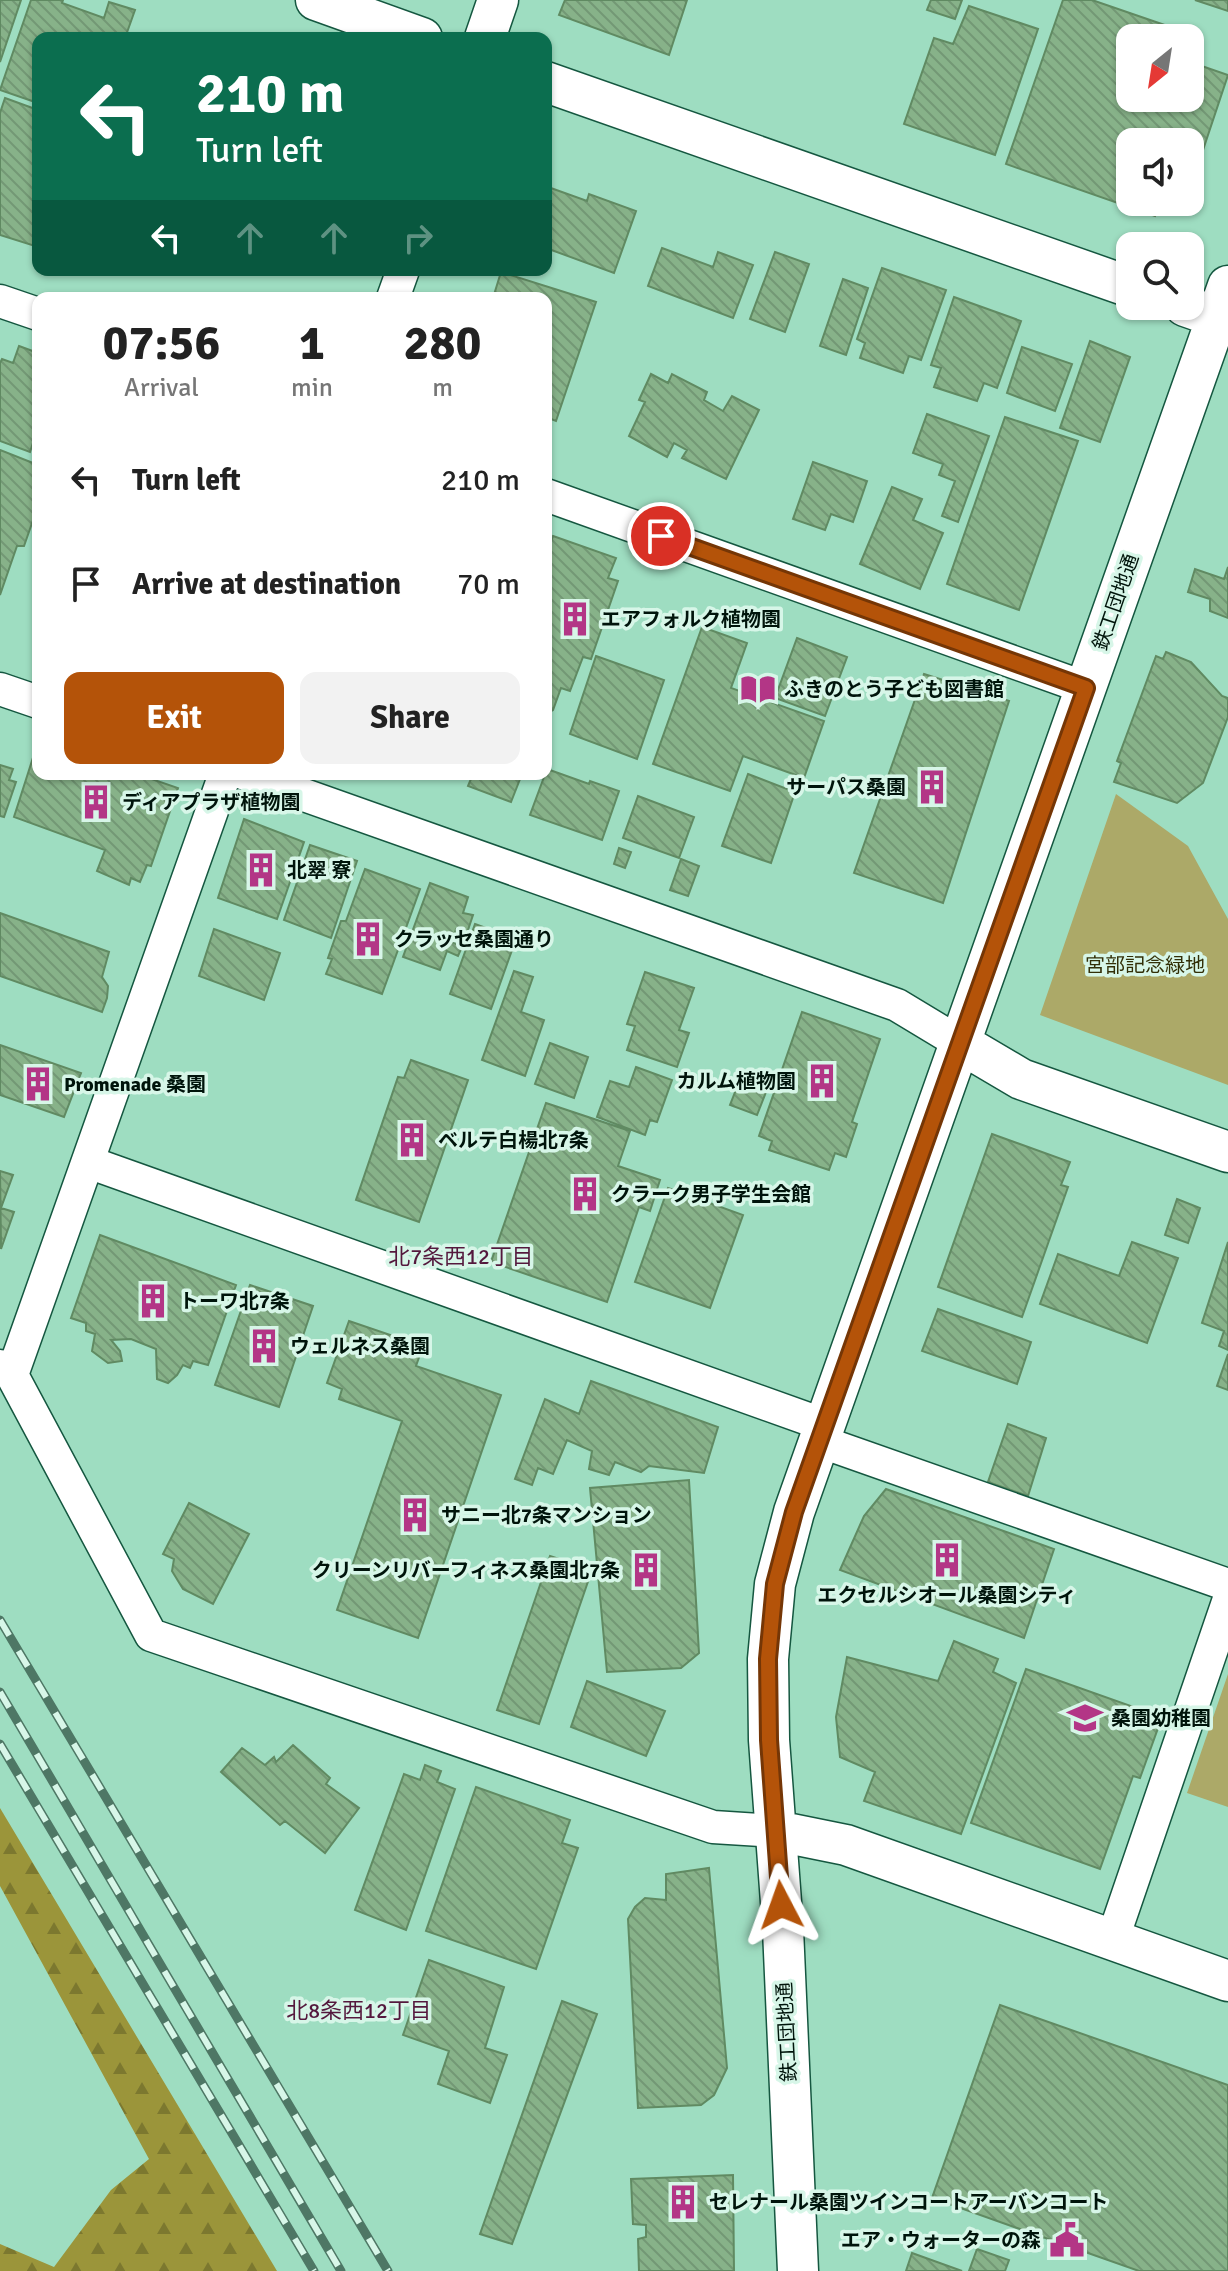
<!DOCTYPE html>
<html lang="en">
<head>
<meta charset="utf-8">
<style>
	body { margin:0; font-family:Signika,"Noto Sans JP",sans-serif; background:#f2f2f2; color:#222; height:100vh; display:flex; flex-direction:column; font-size:30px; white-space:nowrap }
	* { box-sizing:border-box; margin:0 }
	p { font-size:26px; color:#767676 }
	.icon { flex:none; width:44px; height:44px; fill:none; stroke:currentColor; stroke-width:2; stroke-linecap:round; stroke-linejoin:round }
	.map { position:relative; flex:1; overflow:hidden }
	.panel { position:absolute; left:32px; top:292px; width:520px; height:488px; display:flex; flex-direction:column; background:#fff; border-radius:16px; box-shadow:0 2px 6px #0004 }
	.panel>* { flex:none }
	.hud { position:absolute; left:32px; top:32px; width:520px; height:244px; border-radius:16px; box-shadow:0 2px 6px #0004; background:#0b6e4f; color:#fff; overflow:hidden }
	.needle { width:52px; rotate:210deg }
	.buttons { position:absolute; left:1116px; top:24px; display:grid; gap:16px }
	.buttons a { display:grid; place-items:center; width:88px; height:88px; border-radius:16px; background:#fff; box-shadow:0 2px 6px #0004; font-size:40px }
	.pin { position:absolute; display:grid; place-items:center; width:68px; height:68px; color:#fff; margin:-34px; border:4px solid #fff; border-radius:50%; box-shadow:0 2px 8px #0007 }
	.me { position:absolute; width:88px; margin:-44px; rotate:356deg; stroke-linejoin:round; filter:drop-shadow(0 0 6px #0008) }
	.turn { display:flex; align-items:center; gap:28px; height:168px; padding:0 32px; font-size:36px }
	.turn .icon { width:104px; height:104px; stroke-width:2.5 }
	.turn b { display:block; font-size:56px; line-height:68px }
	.lanes { display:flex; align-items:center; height:76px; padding:0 32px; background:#0003; justify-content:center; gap:40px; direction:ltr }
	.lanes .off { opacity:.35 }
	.eta { display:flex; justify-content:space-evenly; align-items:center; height:136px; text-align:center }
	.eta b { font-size:48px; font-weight:800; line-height:56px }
	.primary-button { display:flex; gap:16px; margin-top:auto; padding:16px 32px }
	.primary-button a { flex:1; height:92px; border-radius:16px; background:#b45309; color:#fff; font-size:32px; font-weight:800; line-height:92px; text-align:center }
	.primary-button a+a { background:#f2f2f2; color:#222 }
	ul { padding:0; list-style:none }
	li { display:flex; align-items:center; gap:24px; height:104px; padding:0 32px }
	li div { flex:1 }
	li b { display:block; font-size:30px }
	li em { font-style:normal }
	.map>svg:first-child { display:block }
	.forest { fill:url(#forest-firs) }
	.green { fill:#aca968 }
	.building { fill:url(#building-back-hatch); stroke:#608a62; stroke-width:2 }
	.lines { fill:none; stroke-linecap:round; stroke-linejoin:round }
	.minor-casing { stroke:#155740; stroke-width:35 }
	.tertiary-casing { stroke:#155740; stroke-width:43 }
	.minor { stroke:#fff; stroke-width:32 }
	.tertiary { stroke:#fff; stroke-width:40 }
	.rail-casing { stroke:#4e7765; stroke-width:9 }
	.rail { stroke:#d7f6e8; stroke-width:6; stroke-dasharray:18; stroke-linecap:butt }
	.route-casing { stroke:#753606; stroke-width:20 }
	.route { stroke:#b45309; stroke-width:14 }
	.labels { text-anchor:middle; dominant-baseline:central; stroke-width:7; stroke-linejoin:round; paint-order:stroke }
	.street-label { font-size:20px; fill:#00140b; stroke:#d7f6e8 }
	.poi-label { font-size:20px; font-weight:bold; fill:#00140b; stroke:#d7f6e8; text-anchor:start }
	.park-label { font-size:20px; fill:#322f07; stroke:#d7f6e8 }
	.neighbourhood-label { font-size:22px; fill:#54183d; stroke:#d7f6e8 }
</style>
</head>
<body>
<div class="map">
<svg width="1228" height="2271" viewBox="0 0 1228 2271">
	<defs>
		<pattern id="forest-firs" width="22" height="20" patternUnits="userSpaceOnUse" patternTransform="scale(2)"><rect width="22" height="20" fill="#9b953a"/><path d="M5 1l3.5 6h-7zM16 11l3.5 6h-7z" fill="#7c782f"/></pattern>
		<pattern id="building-back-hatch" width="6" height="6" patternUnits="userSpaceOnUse" patternTransform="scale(2)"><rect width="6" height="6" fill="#87b289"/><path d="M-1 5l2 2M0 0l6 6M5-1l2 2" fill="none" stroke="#739875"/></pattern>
	</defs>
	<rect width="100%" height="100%" fill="#9eddc1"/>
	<!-- forest -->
	<path class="forest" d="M0,1808L277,2271H0V2244L54,2267L111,2190L149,2159L0,1886Z"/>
	<!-- green -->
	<path class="green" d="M1116,794L1188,846L1228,919V1085L1040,1015Z
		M1228,1674V1807L1187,1793Z"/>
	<!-- building -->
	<path class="building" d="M0,0H21L0,62Z
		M31,0H63L62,3L104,18L109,2L135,10L125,38H38V103L0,90Z
		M565,0H687L669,55L559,15Z
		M931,0H962L955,19L927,10Z
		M1063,0H1092L1182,31L1180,38H1130V98H1190V62L1228,75L1190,189V142H1130V202H1160L1155,216L1006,164Z
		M1195,0H1228V11Z
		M969,6L1038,29L995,155L904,124L934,38L953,44Z
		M5,98L38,110V247L0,235V113Z
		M548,187L587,201L589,194L636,211L614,273L546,248Z
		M662,248L713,267L718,252L753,265L733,318L648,286Z
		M775,252L809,264L785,332L750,319Z
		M882,268L946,290L921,360L909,356L903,373L860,358L865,343L857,339Z
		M501,272L596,302L556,421L546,417V298H493Z
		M843,279L868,288L846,355L820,346Z
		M954,297L1021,321L997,388L984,383L977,401L934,387L941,368L931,365Z
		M1090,341L1130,357L1100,442L1060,428Z
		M19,346L38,353V442L34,440L30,452L0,441V363L2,359L13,363Z
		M1022,347L1072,364L1055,411L1007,393Z
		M651,374L668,383L672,374L707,392L704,400L723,411L732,396L759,410L726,479L682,458L687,450L674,443L667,457L629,436L645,402L639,400Z
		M927,414L989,436L958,522L942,516L955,481L939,475L943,464L913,453Z
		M1005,417L1078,441L1019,610L947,584Z
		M0,450L38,465V506L24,546H17L0,595Z
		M813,462L867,481L853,522L831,514L825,530L793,519Z
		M892,487L922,499L913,520L943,533L920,589L860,564Z
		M553,536L616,558L608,578L618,581L591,659L583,657L570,691L561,688L553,710L546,714V555Z
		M1228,567V618L1210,611V599L1188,592L1195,569L1224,579Z
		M702,627L747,643L731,688L824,721L804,778L743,756L730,791L653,764Z
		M797,638L847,657L825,716L775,698Z
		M1166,652L1191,662L1222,696L1228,698V717L1203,783L1177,803L1114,782L1121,763L1117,761L1156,656L1163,659Z
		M596,656L664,680L637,759L570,734Z
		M924,674L1009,701L943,903L854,873Z
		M38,742V774H137L178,788L151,866L147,865L140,882L131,878L129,885L97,871L105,850L14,817Z
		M0,765L13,769L9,780L16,782L4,817L0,816Z
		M547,769L589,784L590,781L619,791L602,840L530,815Z
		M473,774H522L511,802L468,786Z
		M748,774L795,792L771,863L722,846Z
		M638,796L694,817L679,858L623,838Z
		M244,819L304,842L277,919L218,898Z
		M310,845L357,861L331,938L284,920Z
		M619,848L631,852L625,868L614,864Z
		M681,859L699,866L688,896L670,890Z
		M365,869L420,889L382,994L326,974L332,959L328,958L341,921H346Z
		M430,883L468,897L463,913L473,915L467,933L456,929L452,942L462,947L458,956L447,951L440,970L403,957Z
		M0,913L109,952L102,977L108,986L107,998L102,1012L0,976Z
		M475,924L516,939L491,1009L450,994Z
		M214,929L280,953L264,1000L199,976Z
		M514,971L533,977L521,1012L544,1020L525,1076L482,1060Z
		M645,972L694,988L679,1030L689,1033L677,1067L627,1050L635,1026L627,1024Z
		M802,1012L880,1039L852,1122L857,1124L846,1157L835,1153L829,1170L769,1150L772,1141L759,1136Z
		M550,1043L588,1057L574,1098L535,1084Z
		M0,1045L81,1073L64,1117L0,1095Z
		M411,1060L468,1080L419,1222L356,1200L398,1077L404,1078Z
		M636,1067L672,1080L657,1122L650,1120L645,1135L597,1117L610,1081L629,1087Z
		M741,1077L768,1087L757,1115L730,1105Z
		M546,1103L630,1131L618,1166L660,1180L650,1211L639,1207L607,1302L491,1262Z
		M992,1134L1070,1162L1061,1185L1068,1187L1022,1317L938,1287Z
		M0,1171L13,1175L1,1208L14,1212L1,1249Z
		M668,1188L743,1215L710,1308L635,1282Z
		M1177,1199L1200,1208L1188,1243L1165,1235Z
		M100,1235L236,1285L208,1365L193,1361L190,1368L183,1365L177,1375L168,1383L157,1379L156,1349L131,1339L111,1340L120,1351L122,1361L108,1363L92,1351L95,1334L86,1331V1323L71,1318Z
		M1132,1242L1178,1258L1147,1343L1040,1304L1058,1254L1119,1276Z
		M1228,1242V1350L1219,1346L1224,1331L1202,1323Z
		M250,1285L313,1306L279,1407L215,1385Z
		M938,1309L1031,1342L1017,1384L922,1351Z
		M349,1321L423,1346L416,1366L501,1395L418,1638L337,1610L402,1421L339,1399L342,1389L327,1383Z
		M1228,1354V1390L1217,1386Z
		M591,1381L718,1427L704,1473L649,1466L641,1472L615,1462L609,1475L589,1469L592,1451L567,1440L553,1474L538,1468L532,1485L515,1479L545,1399L579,1414Z
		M1008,1424L1046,1438L1028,1496L988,1482Z
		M689,1480L699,1653L681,1668L607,1672L590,1488Z
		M886,1489L1054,1549L1024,1638L840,1570L864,1516Z
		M189,1503L249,1534L213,1604L183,1589L172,1571L174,1559L163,1554Z
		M550,1556L592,1570L539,1724L497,1710Z
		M954,1641L998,1659L993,1672L1016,1683L961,1834L864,1801L875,1772L840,1757L836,1717L847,1657L938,1681Z
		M1026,1669L1162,1717L1140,1778L1133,1776L1100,1869L971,1823Z
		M587,1681L665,1711L646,1756L571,1727Z
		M293,1745L330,1778L326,1784L359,1808L325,1853L285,1821L280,1825L221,1772L242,1748L265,1765L274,1757L276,1762Z
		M425,1765L441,1771L437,1782L455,1789L406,1930L355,1910L404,1774L420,1780Z
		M476,1787L570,1820L562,1843L578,1848L536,1969L426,1931Z
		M709,1868L727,2068L714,2095L701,2105L638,2108L628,1919L635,1907L645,1898L666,1900V1874Z
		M429,1960L504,1987L485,2048L507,2055L490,2103L438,2084L449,2051L403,2035Z
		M562,2001L597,2014L512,2244L480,2234Z
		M1000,2005L1228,2085V2271H1139L932,2198Z
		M733,2175L734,2271H639L638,2239L646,2237V2225L633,2224L631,2179Z
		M977,2249L1009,2260L1005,2271H969Z
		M912,2253L962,2271H906Z"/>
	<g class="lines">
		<!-- minor casing -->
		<g class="minor-casing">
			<path id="minor" d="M393,298L403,270
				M0,301L38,314
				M546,495L1086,688
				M0,689L38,702
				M245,774L897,1005L960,1043
				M88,1162L825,1425
				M0,1366L12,1375L151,1635L713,1827L777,1831
				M12,1375L225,774
				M819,1441L1228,1585
				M1112,1941L1228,1602"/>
		</g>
		<!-- tertiary casing -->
		<g class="tertiary-casing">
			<path id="tertiary" d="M316,0L422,38
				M485,38L498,0
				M546,82L1130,287
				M1185,306L1228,321
				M960,1043L1021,1079L1228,1152
				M777,1831L846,1845L1228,1981
				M798,2271L783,1929L769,1740L768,1659L775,1584L794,1512L1228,286"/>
		</g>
		<!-- minor -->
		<use href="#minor" class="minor"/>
		<!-- tertiary -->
		<use href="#tertiary" class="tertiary"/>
		<!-- rail casing -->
		<g class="rail-casing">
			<path id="rail" d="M0,1620L388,2271
				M0,1692L341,2271
				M0,1744L314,2271"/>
		</g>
		<!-- rail -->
		<use href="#rail" class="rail"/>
	</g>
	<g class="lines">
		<!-- route casing -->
		<g class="route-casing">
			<path id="route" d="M661,536L1086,688L794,1512L775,1584L768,1659L769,1740L781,1905"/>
		</g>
		<!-- route -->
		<use href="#route" class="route"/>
	</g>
	<!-- icons -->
	<defs>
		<g id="building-bare" transform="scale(2.76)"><path d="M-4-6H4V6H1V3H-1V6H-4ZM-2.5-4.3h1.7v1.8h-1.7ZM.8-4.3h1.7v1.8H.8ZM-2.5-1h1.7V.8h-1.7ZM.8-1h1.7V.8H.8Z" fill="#b33686" stroke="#d7f6e8" stroke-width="2.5" paint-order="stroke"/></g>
		<g id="library-bare" transform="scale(2.76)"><path d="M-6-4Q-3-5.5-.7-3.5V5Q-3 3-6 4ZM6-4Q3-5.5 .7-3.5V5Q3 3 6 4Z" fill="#b33686" stroke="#d7f6e8" stroke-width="2.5" paint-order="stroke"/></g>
		<g id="school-bare" transform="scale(2.76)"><path d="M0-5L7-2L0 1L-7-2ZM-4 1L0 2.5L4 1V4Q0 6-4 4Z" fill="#b33686" stroke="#d7f6e8" stroke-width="2.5" paint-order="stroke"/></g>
		<g id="civic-bare" transform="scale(2.76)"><path d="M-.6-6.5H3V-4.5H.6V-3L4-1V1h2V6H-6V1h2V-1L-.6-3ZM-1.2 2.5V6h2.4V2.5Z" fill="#b33686" stroke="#d7f6e8" stroke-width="2.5" paint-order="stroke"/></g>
	</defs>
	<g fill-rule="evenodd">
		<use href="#building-bare" x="575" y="619"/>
		<use href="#library-bare" x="758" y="689"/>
		<use href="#building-bare" x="932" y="787"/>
		<use href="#building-bare" x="96" y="802"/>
		<use href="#building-bare" x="261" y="870"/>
		<use href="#building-bare" x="368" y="939"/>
		<use href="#building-bare" x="822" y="1081"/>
		<use href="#building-bare" x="38" y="1084"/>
		<use href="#building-bare" x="412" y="1140"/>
		<use href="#building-bare" x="585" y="1194"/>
		<use href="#building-bare" x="153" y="1301"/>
		<use href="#building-bare" x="264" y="1346"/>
		<use href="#building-bare" x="415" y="1515"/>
		<use href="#building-bare" x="947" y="1560"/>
		<use href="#building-bare" x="646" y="1570"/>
		<use href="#school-bare" x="1085" y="1718"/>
		<use href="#building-bare" x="683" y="2202"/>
		<use href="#civic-bare" x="1067" y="2240"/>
	</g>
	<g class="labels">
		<!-- street labels -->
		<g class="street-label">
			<text transform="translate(1116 602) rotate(-71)">鉄工団地通</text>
			<text transform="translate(787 2032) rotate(-93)">鉄工団地通</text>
		</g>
		<!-- poi labels -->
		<g class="poi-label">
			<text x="601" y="619">エアフォルク植物園</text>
			<text x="784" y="689">ふきのとう子ども図書館</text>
			<text x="906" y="787" text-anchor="end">サーパス桑園</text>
			<text x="122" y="802">ディアプラザ植物園</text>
			<text x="287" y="870">北翠 寮</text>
			<text x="394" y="939">クラッセ桑園通り</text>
			<text x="796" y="1081" text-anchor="end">カルム植物園</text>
			<text x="64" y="1084">Promenade 桑園</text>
			<text x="438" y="1140">ベルテ白楊北7条</text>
			<text x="611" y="1194">クラーク男子学生会館</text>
			<text x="179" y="1301">トーワ北7条</text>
			<text x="290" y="1346">ウェルネス桑園</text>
			<text x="441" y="1515">サニー北7条マンション</text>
			<text x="620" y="1570" text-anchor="end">クリーンリバーフィネス桑園北7条</text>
			<text x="947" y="1595" text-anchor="middle">エクセルシオール桑園シティ</text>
			<text x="1111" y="1718">桑園幼稚園</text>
			<text x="709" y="2202">セレナール桑園ツインコートアーバンコート</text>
			<text x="1041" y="2240" text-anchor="end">エア・ウォーターの森</text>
		</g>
		<!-- park labels -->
		<g class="park-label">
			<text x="1145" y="965">宮部記念緑地</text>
		</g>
		<!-- neighbourhood labels -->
		<g class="neighbourhood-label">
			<text x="461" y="1256">北7条西12丁目</text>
			<text x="359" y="2010">北8条西12丁目</text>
		</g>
	</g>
</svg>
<div class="buttons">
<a><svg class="needle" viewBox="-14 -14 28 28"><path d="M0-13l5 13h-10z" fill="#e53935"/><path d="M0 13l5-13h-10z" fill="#767676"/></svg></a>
<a><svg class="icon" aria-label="sound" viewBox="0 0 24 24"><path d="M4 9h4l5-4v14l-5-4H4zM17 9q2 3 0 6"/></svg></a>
<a><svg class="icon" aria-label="search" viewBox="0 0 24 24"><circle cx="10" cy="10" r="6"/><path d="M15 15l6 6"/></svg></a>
</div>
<div class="pin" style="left:661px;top:536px;background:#d93025"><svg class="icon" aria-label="arrive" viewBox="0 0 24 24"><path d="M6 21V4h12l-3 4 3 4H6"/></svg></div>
<svg class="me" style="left:781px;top:1905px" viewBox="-20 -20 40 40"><path d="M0-17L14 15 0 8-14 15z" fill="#b45309" stroke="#fff" stroke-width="4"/></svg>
<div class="hud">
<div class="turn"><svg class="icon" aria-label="left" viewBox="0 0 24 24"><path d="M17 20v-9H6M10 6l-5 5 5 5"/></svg><div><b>210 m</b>Turn left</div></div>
<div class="lanes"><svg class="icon" aria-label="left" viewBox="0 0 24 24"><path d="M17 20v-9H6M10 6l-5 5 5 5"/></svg><svg class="icon off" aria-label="ahead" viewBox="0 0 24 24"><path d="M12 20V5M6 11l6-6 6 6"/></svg><svg class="icon off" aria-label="ahead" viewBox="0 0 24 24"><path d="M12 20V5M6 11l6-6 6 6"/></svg><svg class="icon off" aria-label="right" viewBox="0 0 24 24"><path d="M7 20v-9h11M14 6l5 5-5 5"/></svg></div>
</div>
<section class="panel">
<div class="eta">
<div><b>07:56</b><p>Arrival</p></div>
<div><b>1</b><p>min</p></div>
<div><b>280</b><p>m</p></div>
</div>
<ul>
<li><svg class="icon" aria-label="left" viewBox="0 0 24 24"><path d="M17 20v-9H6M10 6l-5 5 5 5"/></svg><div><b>Turn left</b></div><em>210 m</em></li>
<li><svg class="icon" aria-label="arrive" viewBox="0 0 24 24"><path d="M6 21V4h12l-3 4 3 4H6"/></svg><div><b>Arrive at destination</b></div><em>70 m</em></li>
</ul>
<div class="primary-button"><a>Exit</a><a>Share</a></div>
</section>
</div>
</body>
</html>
